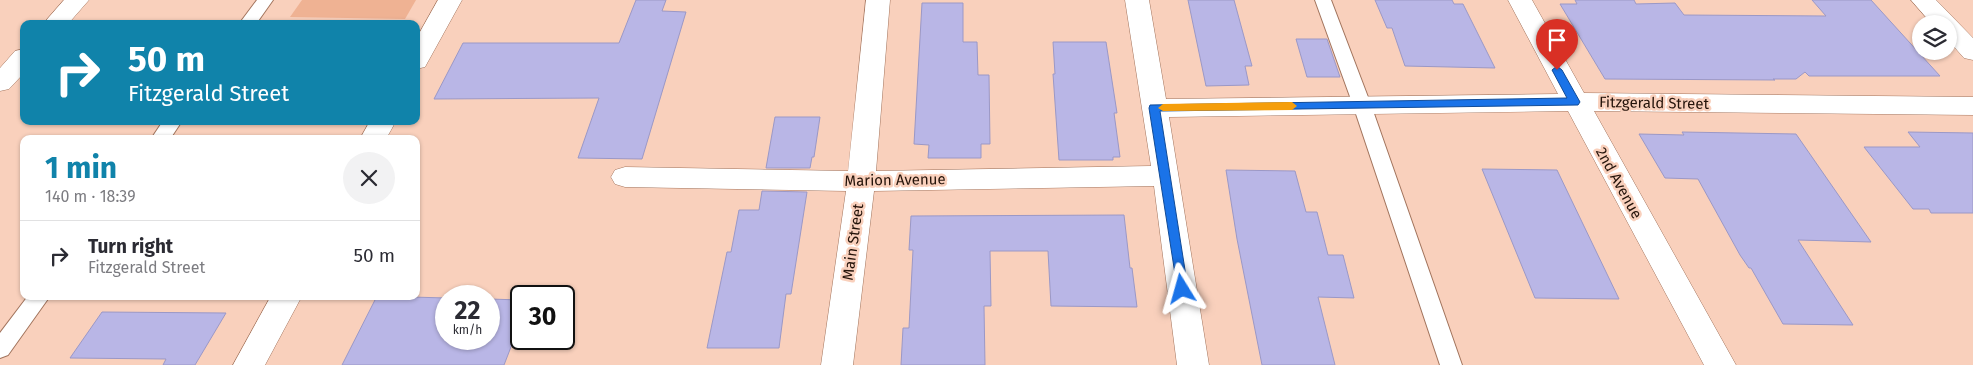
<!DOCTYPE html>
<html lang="en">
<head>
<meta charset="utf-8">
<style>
	body { margin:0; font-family:"Fira Sans",sans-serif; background:#f2f2f3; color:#2b2b33; height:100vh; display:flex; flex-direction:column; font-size:19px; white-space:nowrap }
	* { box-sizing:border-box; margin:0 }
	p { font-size:16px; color:#7c7c81 }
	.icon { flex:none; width:28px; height:28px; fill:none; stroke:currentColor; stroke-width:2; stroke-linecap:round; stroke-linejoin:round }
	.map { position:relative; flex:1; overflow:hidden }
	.side { position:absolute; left:20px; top:135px; width:400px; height:165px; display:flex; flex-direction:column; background:#fff; border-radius:10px; box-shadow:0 1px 4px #0004 }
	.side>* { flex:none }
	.banner { position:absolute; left:20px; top:20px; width:400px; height:105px; border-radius:10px; box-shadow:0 1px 4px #0004; background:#1083aa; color:#fff; overflow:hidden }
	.controls { position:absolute; left:1912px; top:15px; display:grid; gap:10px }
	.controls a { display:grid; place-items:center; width:45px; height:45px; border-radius:50%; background:#fff; box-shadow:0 1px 4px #0004; font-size:25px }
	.speed { position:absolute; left:435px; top:285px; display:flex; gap:10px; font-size:25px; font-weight:700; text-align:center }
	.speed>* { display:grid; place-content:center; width:65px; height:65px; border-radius:50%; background:#fff; box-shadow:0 1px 4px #0004; line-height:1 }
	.speed small { font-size:12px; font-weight:400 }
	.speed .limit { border:2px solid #111; border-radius:8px; background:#fff; color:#111 }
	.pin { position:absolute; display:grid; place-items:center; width:42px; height:42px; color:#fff; margin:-51px -21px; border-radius:50% 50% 50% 0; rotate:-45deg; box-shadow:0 0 5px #0007 }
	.pin .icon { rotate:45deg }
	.me { position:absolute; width:55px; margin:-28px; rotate:352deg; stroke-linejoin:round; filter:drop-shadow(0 0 4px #0008) }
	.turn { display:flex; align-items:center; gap:18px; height:105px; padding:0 25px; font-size:22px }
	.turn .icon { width:65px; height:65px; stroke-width:2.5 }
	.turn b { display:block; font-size:35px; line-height:42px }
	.round { display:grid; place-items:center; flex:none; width:52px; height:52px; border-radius:26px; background:#f2f2f3 }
	.summary { display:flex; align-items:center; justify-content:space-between; height:85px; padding:0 25px }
	h1 { font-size:30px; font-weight:700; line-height:38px; color:#1083aa }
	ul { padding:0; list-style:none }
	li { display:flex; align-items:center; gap:15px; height:70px; padding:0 25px; border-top:1px solid #e1e1e2 }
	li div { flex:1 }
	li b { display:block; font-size:19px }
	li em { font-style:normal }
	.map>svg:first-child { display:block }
	.green { fill:#efb293 }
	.building { fill:#b9b6e6; stroke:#9b98c6 }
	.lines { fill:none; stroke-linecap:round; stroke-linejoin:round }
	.lane-casing { stroke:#a2745d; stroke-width:2 }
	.street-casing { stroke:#a2745d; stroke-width:1 }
	.secondary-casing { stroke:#a2745d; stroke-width:1 }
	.lane { fill:#fff; fill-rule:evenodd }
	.street { fill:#fff; fill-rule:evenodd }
	.secondary { fill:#fff; fill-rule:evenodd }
	.route { fill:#1a73e8; stroke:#114b97 }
	.slow { fill:#f59e0b }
	.labels { text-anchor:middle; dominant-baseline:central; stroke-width:5; stroke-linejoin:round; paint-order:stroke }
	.street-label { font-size:15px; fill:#24130a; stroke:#f9d0bc }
</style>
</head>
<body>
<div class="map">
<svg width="1973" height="365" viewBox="0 0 1973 365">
	<rect width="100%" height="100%" fill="#f9d0bc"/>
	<!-- green -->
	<path class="green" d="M302,0H416L405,19L290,17Z"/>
	<!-- building -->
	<path class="building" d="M636,0H666L662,11L686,12L642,159L578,158L599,98L434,99L463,43H619Z
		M1188,0H1234L1252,66H1245L1249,85L1206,86Z
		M1375,0H1452L1454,4H1463L1495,68L1405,66L1392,28H1387Z
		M1575,0H1634L1636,4L1675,3L1684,15L1826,16L1812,0H1871L1940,76H1809L1805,72L1796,79H1773L1775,80L1605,79L1560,4H1577Z
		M922,3H963V42H977L978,75H989L990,144H981V158H928L929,145L914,144Z
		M1296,39H1327L1340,77H1307Z
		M1053,42H1106L1117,113H1114L1120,157H1113V160H1059L1053,74H1055Z
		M775,117H820L814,157H812L810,168H766Z
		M1682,132L1796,134L1871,242L1798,240L1853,325L1783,324L1751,268H1749L1740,255L1698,179L1665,178L1639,134L1684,135Z
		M1908,132L1973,133V213H1931L1929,209H1913L1864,147H1920Z
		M1482,169L1557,170L1619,299L1535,298Z
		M1226,170L1295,171L1306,212H1317L1328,255H1343L1354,298L1318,297L1335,365H1262L1237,239Z
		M762,191L807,192L791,294H786L779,348H707L727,252H731L739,210H759Z
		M1124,215L1130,268H1132L1137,307L1051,306L1048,251H990L991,306H984L985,365H901L903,328H909L913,250H909L911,216Z
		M377,296L446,298V339H489V299L521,300V321L504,365H342Z
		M102,312L226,313L195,365H163L166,359L70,358Z"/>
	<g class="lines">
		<!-- lane casing -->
		<g class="lane-casing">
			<path id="lane" d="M257,0H273L256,24H239Z
				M1315,0H1331L1371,105L1462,365H1440L1353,105Z
				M163,121H182L170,139H151Z
				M28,296H50L8,355L0,358V333Z"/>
		</g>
		<!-- street casing -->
		<g class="street-casing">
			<path id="street" d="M64,0H89L68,24H43Z
				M866,0H890L876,171L1151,166L1125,0H1149L1166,99L1558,94L1508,0H1532L1584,93L1973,97V115L1594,111L1736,365H1704L1568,111L1169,117L1209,365H1177L1154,186L874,191L853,365H821L846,191L625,187L615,184L611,177L615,170L625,167L848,171Z
				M1911,0H1936L1973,38V60L1964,58L1949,41V24H1932Z
				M24,49V73L9,89L0,91V68L15,51Z"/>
		</g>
		<!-- secondary casing -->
		<g class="secondary-casing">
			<path id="secondary" d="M438,0H462L425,67L416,69V39Z
				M370,121H396L386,139H360Z
				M271,296H302L265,365H233Z"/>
		</g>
		<!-- lane -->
		<use href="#lane" class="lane"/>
		<!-- street -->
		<use href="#street" class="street"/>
		<!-- secondary -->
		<use href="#secondary" class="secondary"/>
	</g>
	<!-- route -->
	<path class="route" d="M1557,66L1562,70L1580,102L1578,105L1160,111L1188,289L1187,293H1178L1149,108L1150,105L1567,98L1552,70Z"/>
	<!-- slow -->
	<path class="slow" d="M1292,102L1297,106L1292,110L1163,111L1158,108L1163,104Z"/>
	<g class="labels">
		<!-- street labels -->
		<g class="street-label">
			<text transform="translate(1654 103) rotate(1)">Fitzgerald Street</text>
			<text transform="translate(895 180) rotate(-1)">Marion Avenue</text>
			<text transform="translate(1619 183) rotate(61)">2nd Avenue</text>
			<text transform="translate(853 242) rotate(-82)">Main Street</text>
		</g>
	</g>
</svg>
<div class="controls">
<a><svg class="icon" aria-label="layers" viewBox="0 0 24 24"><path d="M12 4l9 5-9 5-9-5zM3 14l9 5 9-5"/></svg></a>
</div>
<div class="speed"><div>22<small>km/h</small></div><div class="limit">30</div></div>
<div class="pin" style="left:1557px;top:70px;background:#d93025"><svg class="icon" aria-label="arrive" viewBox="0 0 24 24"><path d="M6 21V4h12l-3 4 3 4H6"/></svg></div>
<svg class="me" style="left:1182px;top:289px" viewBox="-20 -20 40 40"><path d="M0-17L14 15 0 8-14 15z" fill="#1a73e8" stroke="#fff" stroke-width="4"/></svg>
<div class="banner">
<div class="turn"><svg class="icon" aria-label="right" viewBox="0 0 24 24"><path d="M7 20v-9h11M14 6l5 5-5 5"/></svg><div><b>50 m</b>Fitzgerald Street</div></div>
</div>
<section class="side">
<div class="summary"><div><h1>1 min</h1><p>140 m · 18:39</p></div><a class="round"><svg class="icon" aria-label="close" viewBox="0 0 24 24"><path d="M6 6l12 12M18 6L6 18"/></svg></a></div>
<ul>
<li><svg class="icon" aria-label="right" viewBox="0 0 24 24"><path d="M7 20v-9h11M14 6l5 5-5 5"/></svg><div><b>Turn right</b><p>Fitzgerald Street</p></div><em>50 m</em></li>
</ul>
</section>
</div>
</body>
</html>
